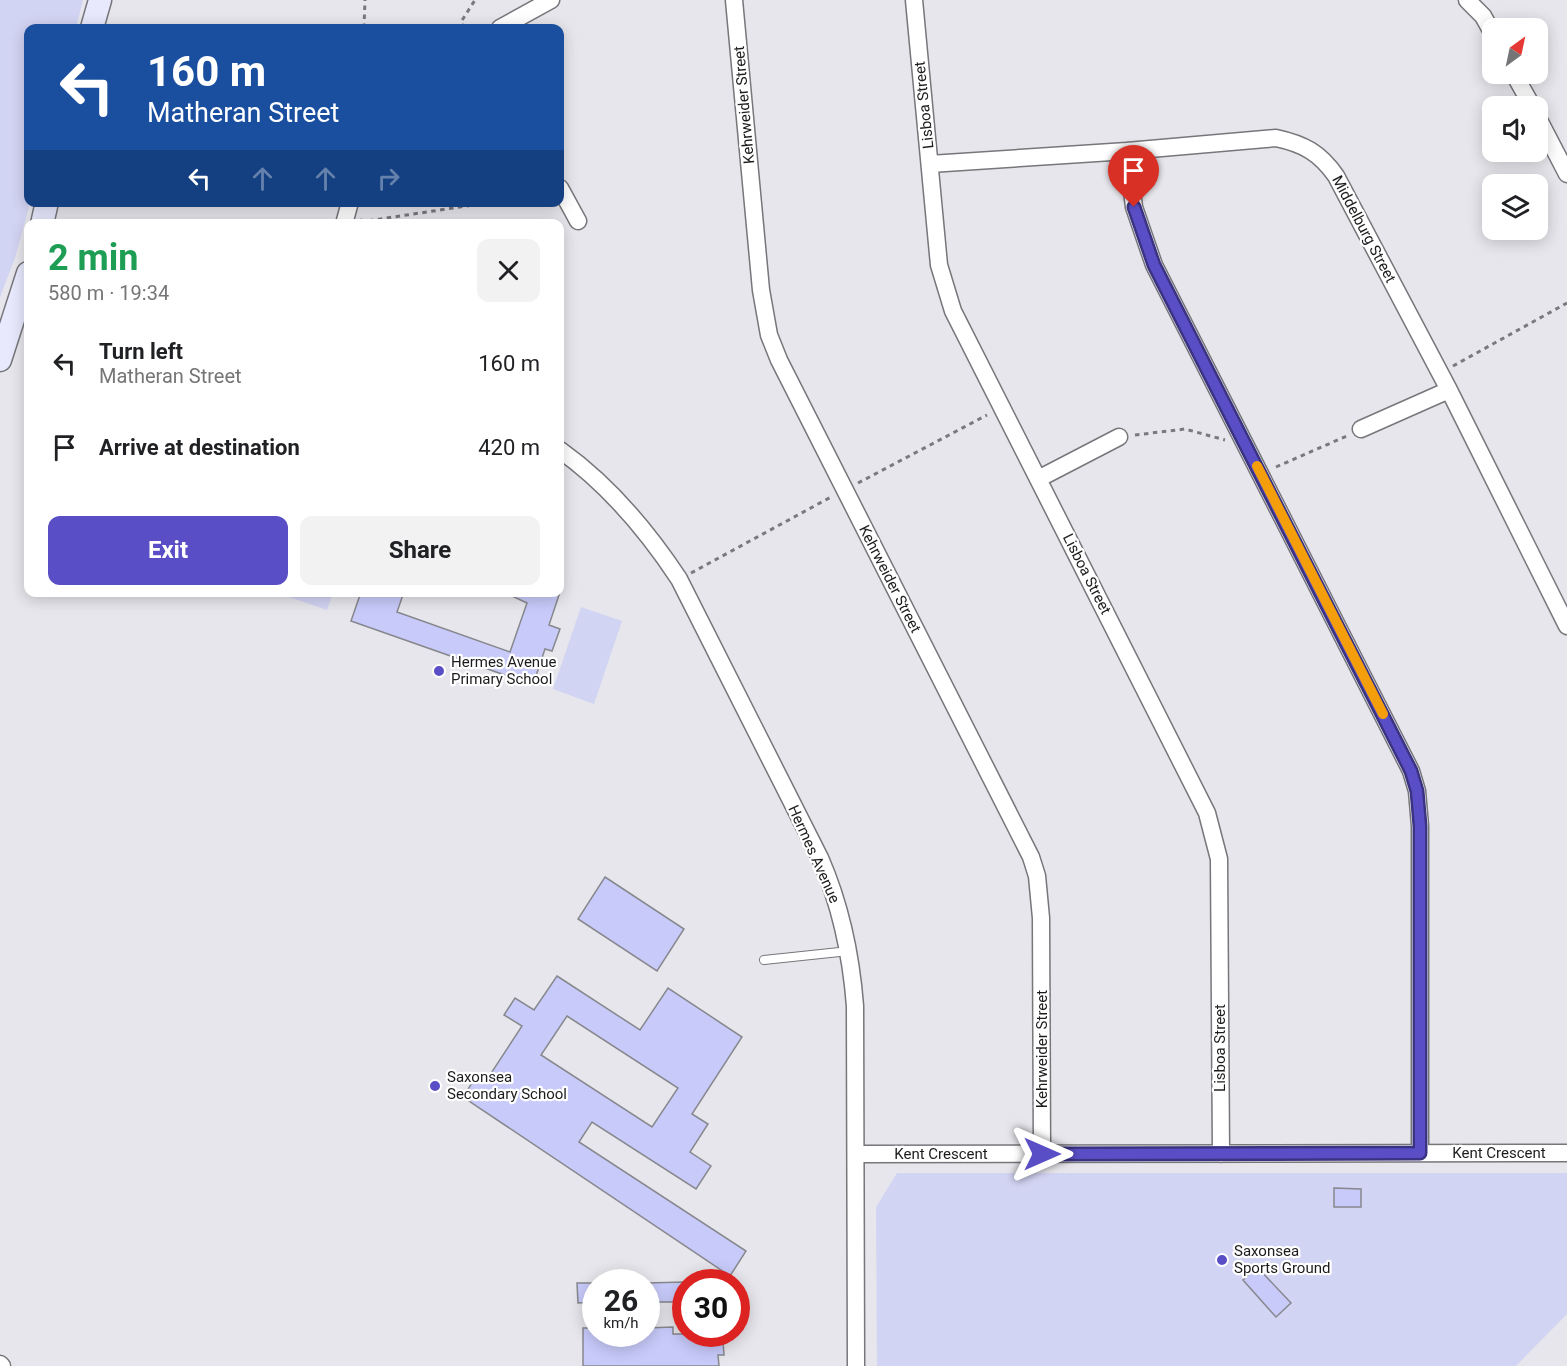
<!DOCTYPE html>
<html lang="en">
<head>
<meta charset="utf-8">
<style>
	body { margin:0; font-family:Roboto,sans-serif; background:#f2f2f2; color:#202124; height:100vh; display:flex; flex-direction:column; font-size:22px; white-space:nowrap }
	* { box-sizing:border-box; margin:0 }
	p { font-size:20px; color:#757577 }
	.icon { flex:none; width:33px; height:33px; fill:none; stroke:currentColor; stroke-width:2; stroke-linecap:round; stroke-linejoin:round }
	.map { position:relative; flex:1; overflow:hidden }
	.details { position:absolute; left:24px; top:219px; width:540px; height:378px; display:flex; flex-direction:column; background:#fff; border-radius:12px; box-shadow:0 3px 15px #0003 }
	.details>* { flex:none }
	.hud { position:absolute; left:24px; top:24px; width:540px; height:183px; border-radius:12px; box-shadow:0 3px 15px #0003; background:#1a4fa0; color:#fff; overflow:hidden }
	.needle { width:39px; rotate:33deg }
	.buttons { position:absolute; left:1482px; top:18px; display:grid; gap:12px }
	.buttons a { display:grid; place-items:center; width:66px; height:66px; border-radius:12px; background:#fff; box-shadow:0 3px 15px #0003; font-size:30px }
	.speed { position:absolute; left:582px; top:1269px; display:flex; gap:12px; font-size:30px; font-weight:700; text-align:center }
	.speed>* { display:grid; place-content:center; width:78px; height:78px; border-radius:50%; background:#fff; box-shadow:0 3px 15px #0003; line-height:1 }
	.speed small { font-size:15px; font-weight:400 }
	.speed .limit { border:9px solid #d22; background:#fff; color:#111 }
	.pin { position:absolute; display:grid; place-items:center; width:51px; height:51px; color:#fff; margin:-62px -26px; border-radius:50% 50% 50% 0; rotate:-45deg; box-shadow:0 0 6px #0007 }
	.pin .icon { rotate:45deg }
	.me { position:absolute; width:66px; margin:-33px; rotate:90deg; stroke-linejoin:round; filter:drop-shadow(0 0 4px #0008) }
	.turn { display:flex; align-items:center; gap:21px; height:126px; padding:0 24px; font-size:27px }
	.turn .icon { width:78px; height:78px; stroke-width:2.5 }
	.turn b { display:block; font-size:42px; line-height:51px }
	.lanes { display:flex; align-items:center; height:57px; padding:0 24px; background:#0003; justify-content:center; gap:30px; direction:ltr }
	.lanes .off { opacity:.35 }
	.round { display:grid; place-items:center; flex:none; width:63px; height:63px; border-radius:12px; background:#f2f2f2 }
	.head { display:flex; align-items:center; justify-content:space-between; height:102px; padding:0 24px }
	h1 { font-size:36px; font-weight:700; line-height:45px; color:#1e9e55 }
	.action { display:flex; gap:12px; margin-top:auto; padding:12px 24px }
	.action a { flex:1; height:69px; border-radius:12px; background:#5a4ec6; color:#fff; font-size:24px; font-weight:700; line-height:69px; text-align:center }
	.action a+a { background:#f2f2f2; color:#202124 }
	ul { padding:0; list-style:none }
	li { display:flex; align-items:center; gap:18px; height:84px; padding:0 24px }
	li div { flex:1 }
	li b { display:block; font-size:22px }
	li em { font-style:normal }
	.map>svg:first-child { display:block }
	.green { fill:#d2d4f3 }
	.building { fill:#c8cbfa; stroke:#87888d; stroke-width:1.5; fill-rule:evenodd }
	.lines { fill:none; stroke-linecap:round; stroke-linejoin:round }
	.service-casing { stroke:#76767b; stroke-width:10 }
	.minor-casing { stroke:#76767b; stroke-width:19 }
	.secondary-casing { stroke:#76767b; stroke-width:25 }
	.path { stroke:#7a7a7e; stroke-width:3; stroke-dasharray:4.5 4.5; stroke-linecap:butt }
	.service { stroke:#fff; stroke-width:8 }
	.minor { stroke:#fff; stroke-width:16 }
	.secondary { stroke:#e8e9fd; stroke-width:22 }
	.route-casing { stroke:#3a3381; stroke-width:15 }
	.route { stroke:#5a4ec6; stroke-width:10 }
	.slow { stroke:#f59e0b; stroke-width:10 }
	.poi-dot { fill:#5a4ec6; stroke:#fff; stroke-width:2 }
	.labels { text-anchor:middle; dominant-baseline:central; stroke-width:4.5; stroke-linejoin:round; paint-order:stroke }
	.street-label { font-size:15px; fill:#1c1c1e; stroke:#fff }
	.poi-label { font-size:15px; fill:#1c1c1e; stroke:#fff; text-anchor:start }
</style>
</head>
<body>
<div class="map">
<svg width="1567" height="1366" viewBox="0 0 1567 1366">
	<rect width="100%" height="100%" fill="#e6e6ec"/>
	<!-- green -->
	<path class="green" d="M0,0H83L76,28H28L30,203L15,258L0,297Z
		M287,593V592L333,593L327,610L286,596Z
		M581,607L622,621L594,704L553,689Z
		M897,1173H1567V1314L1516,1366H877L876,1207Z"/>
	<!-- building -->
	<path class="building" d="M361,592H404L397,612L510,652L527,603L503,592H560L549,625L560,629L552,651L545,649L533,685L351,621Z
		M605,877L684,929L657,971L578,919Z
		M557,976L640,1030L668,988L742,1037L692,1114L708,1124L690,1152L711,1166L696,1189L592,1122L579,1142L746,1251L730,1276L463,1097L477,1075L486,1081L522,1026L504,1015L515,998L534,1010ZM567,1016L678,1088L652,1127L541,1055Z
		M1334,1188L1361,1189V1207H1334Z
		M1257,1267L1291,1303L1276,1317L1243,1280Z
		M686,1282V1302H646V1283Z
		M577,1283H596V1302L578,1303Z
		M673,1327V1334H718V1341H723L724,1355H718L719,1366H583V1328H596V1334H646V1328Z"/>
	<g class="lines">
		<!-- service casing -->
		<g class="service-casing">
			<path id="service" d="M764,960L849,951"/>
		</g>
		<!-- minor casing -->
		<g class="minor-casing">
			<path id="minor" d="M734,0L761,290L769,335L779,360L1031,857L1037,876L1041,918L1042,1154
				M914,0L939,265L953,311L1207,813L1219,859L1221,1154
				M1467,0L1483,16L1492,32
				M500,28L551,0
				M1514,74L1532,106
				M1538,118L1567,174
				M1127,151L1134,207L1154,265L1411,771L1417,791L1420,826V1153
				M930,164L1127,151L1276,138C1304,144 1320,153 1336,176L1449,390L1567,626
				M560,188L578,221
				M344,224L350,202
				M1361,429L1449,390
				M560,450C609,485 646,529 679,579L820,858C841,906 851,954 855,1006L856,1366
				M1038,479L1119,437
				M856,1154L1567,1153
				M0,1364L2,1366"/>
		</g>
		<!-- secondary casing -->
		<g class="secondary-casing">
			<path id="secondary" d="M92,28L100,0
				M42,224L47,202
				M0,360L28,273"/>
		</g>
		<!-- path -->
		<path class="path" d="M364,28L365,0
			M464,28L461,22L475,0
			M360,220L367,221L493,202
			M1453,366L1567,303
			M1135,435L1185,429L1225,440
			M1276,467L1349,435
			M858,483L987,415
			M691,573L831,497"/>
		<!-- service -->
		<use href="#service" class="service"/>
		<!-- minor -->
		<use href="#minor" class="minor"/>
		<!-- secondary -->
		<use href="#secondary" class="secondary"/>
	</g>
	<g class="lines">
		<!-- route casing -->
		<g class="route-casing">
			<path id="route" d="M1042,1154L1420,1153V826L1417,791L1411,771L1154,265L1134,207"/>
		</g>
		<!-- route -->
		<use href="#route" class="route"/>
		<!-- slow -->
		<path class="slow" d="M1257,466L1383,714"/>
	</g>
	<!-- markers -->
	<g class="poi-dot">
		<circle cx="439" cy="671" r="6"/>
		<circle cx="435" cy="1086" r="6"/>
		<circle cx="1222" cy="1260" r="6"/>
	</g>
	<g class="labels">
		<!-- street labels -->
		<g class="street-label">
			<text transform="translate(744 105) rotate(-95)">Kehrweider Street</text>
			<text transform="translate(924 105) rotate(-96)">Lisboa Street</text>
			<text transform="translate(1364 229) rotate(62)">Middelburg Street</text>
			<text transform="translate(1087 574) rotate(63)">Lisboa Street</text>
			<text transform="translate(890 579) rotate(63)">Kehrweider Street</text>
			<text transform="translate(814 854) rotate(66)">Hermes Avenue</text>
			<text transform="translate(1220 1048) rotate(-90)">Lisboa Street</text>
			<text transform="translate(1042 1049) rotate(-90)">Kehrweider Street</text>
			<text x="1499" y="1153">Kent Crescent</text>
			<text x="941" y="1154">Kent Crescent</text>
		</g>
		<!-- poi labels -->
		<g class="poi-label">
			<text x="451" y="662">Hermes Avenue<tspan x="451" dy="17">Primary School</tspan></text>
			<text x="447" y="1077">Saxonsea<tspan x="447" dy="17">Secondary School</tspan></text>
			<text x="1234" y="1251">Saxonsea<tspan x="1234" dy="17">Sports Ground</tspan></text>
		</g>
	</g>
</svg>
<div class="buttons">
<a><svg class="needle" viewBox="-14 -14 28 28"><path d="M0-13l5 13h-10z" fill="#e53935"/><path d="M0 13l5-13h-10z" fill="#757577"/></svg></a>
<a><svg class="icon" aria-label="sound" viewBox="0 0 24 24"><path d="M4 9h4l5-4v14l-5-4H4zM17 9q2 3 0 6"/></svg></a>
<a><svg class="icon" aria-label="layers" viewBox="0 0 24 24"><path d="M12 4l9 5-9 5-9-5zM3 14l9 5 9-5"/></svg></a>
</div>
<div class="speed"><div>26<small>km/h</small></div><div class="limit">30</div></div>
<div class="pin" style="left:1134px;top:207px;background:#d93025"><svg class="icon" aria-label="arrive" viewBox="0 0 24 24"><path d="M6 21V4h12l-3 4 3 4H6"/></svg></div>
<svg class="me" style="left:1042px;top:1154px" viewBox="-20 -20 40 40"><path d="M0-17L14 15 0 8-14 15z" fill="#5a4ec6" stroke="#fff" stroke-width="4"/></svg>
<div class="hud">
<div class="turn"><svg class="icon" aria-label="left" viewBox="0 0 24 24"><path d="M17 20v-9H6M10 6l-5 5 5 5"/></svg><div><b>160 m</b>Matheran Street</div></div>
<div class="lanes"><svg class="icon" aria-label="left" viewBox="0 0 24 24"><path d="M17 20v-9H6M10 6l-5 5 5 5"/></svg><svg class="icon off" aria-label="ahead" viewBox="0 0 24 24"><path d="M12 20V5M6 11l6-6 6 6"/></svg><svg class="icon off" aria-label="ahead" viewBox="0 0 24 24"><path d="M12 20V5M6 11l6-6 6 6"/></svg><svg class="icon off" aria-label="right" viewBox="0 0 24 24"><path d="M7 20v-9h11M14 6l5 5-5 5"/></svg></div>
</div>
<section class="details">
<div class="head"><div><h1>2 min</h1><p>580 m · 19:34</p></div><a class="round"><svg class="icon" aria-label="close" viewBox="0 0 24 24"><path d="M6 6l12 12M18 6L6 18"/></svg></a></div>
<ul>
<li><svg class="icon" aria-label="left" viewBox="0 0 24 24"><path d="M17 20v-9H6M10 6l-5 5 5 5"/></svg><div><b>Turn left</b><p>Matheran Street</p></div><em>160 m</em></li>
<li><svg class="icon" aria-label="arrive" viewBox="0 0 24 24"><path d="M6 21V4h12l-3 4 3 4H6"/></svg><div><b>Arrive at destination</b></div><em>420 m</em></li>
</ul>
<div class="action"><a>Exit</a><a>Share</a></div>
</section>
</div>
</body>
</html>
